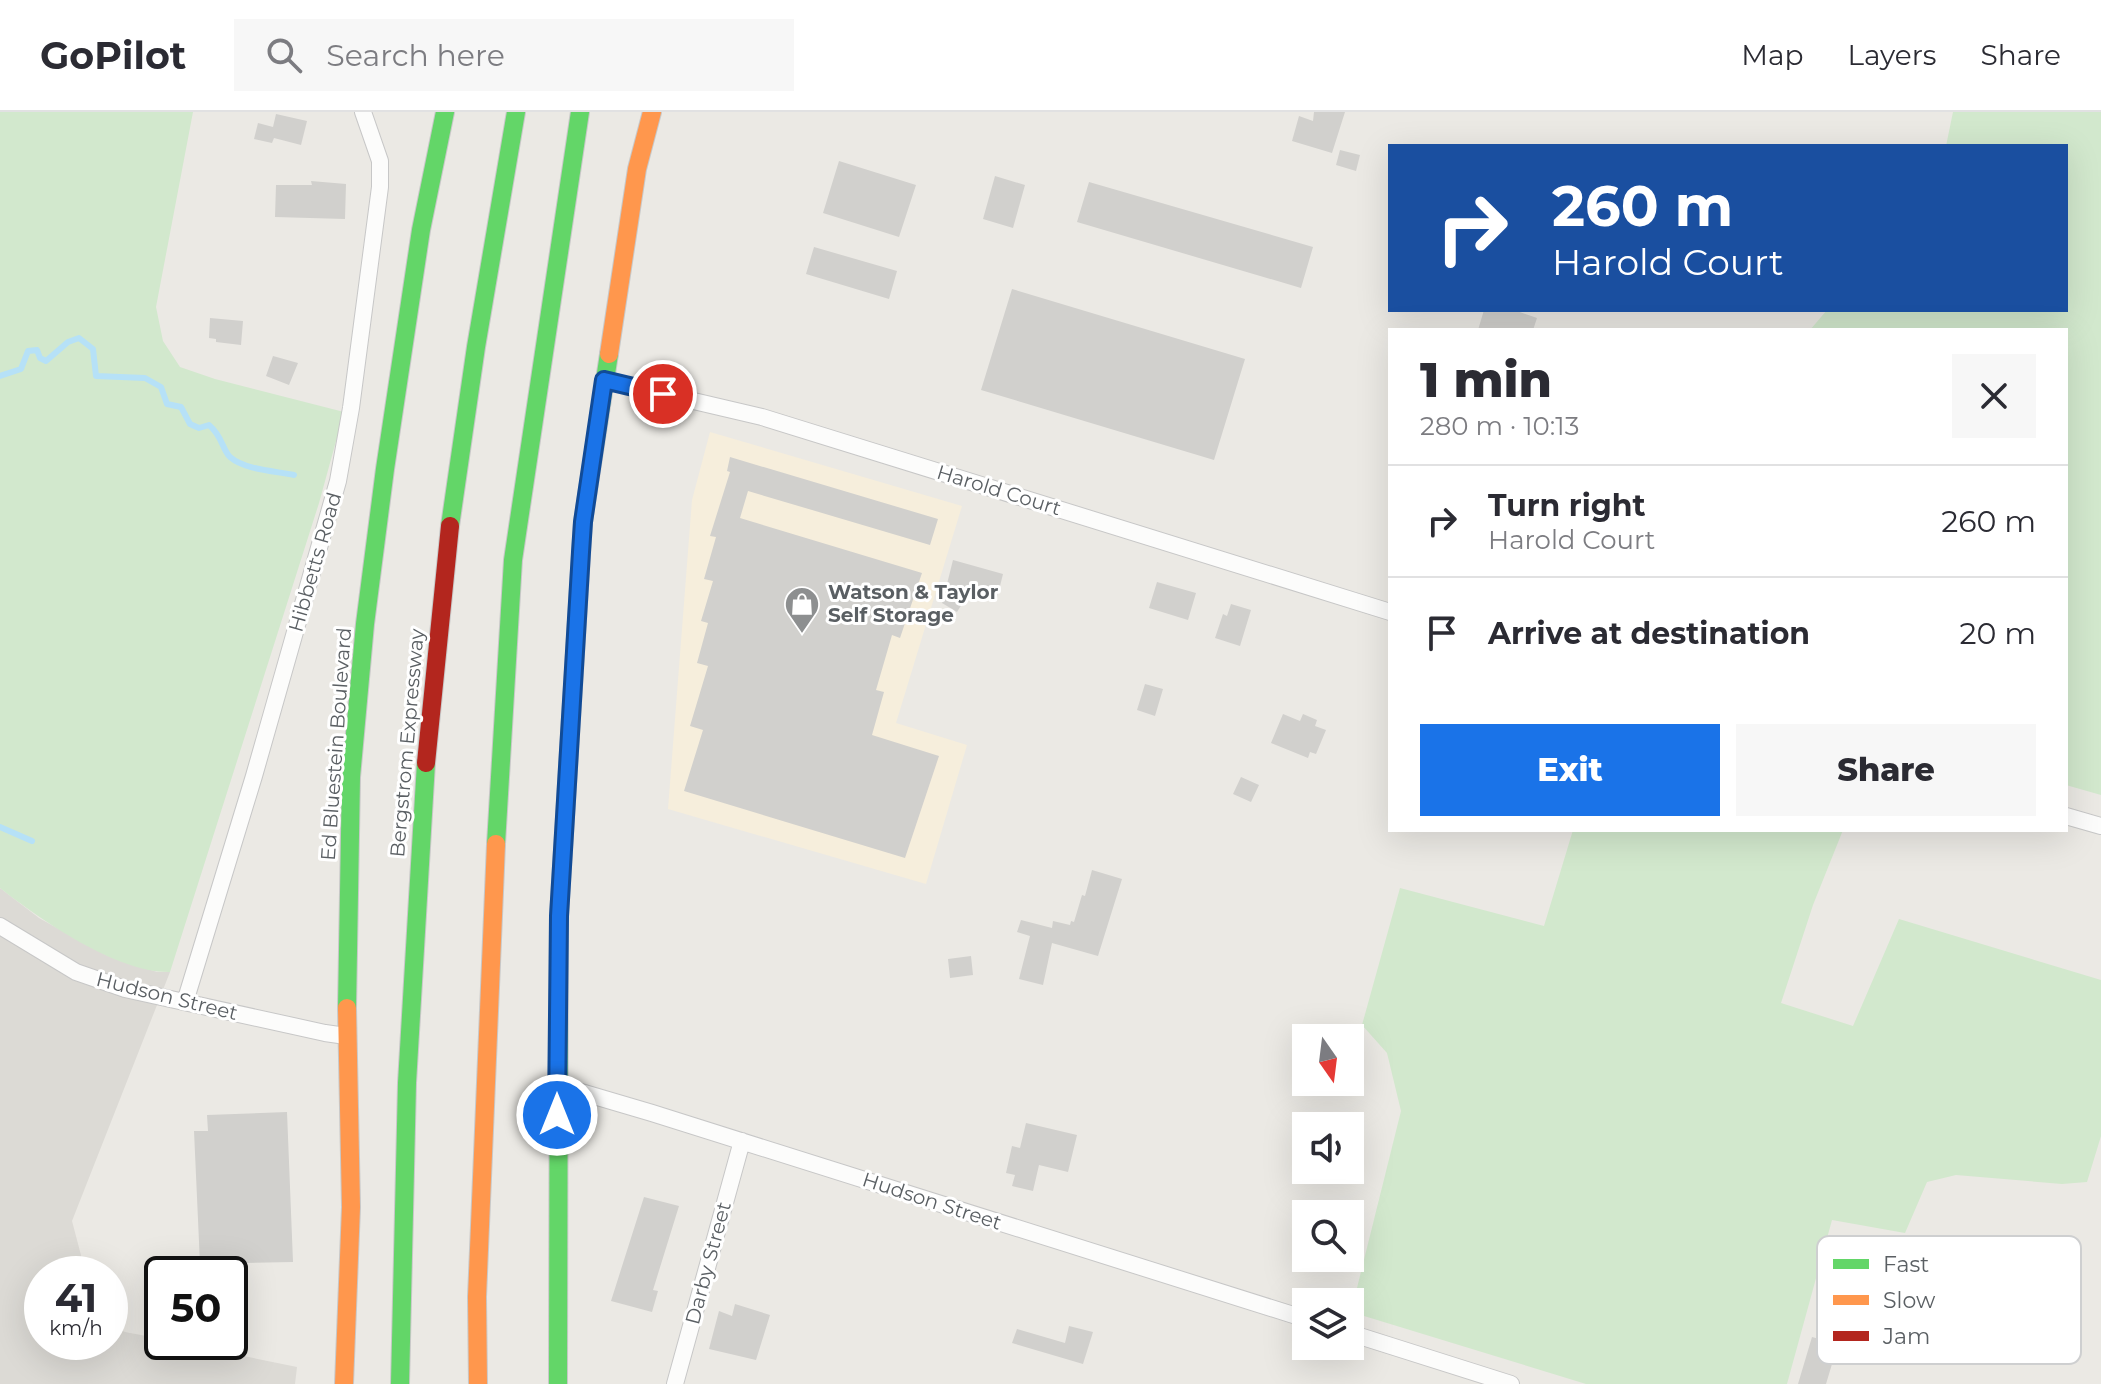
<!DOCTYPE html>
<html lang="en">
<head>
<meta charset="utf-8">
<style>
	body { margin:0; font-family:Montserrat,sans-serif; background:#f7f7f7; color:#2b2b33; height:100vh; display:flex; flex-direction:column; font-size:30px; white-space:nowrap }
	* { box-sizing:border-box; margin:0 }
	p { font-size:26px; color:#7c7c81 }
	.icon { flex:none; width:44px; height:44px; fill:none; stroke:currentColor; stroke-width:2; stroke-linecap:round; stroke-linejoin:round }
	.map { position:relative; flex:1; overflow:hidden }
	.panel { position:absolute; left:1388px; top:216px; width:680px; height:504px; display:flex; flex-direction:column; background:#fff; border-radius:0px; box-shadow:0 8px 32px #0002 }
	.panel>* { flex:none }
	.top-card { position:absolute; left:1388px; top:32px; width:680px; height:168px; border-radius:0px; box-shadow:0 8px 32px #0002; background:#1a4fa0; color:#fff; overflow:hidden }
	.needle { width:52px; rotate:166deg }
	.tools { position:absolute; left:1292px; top:912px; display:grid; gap:16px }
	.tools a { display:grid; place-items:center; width:72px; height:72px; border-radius:0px; background:#fff; box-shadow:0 8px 32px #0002; font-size:40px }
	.speed { position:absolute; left:24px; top:1144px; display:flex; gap:16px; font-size:40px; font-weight:700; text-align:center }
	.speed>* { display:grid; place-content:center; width:104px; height:104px; border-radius:50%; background:#fff; box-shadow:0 8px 32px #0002; line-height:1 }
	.speed small { font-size:20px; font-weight:400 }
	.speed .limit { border:4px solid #111; border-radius:12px; background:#fff; color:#111 }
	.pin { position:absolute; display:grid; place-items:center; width:68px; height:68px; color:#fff; margin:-34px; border:4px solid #fff; border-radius:50%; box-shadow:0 2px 8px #0007 }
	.me { position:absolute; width:88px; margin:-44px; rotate:0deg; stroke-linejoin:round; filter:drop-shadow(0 0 6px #0008) }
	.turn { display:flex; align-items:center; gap:28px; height:168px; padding:0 32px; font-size:36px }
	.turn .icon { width:104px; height:104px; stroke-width:2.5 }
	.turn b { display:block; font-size:56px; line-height:68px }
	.round { display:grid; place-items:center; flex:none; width:84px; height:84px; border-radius:0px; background:#f7f7f7 }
	.headline { display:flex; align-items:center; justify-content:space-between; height:136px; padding:0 32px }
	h1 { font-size:48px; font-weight:800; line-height:60px }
	.cta { display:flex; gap:16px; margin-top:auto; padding:16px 32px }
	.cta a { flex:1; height:92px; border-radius:0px; background:#1a73e8; color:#fff; font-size:32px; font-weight:800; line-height:92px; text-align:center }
	.cta a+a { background:#f7f7f7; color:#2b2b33 }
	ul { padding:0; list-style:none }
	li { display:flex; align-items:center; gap:24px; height:112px; padding:0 32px; border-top:2px solid #e1e1e2 }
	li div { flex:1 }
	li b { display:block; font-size:30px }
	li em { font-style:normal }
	header { display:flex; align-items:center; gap:48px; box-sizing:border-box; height:112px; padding:0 40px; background:#fff; border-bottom:2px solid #e1e1e2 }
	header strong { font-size:38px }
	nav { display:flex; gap:44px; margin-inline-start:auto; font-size:28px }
	.search { width:560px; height:72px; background:#f7f7f7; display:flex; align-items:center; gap:20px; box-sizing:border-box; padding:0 28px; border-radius:0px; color:#7c7c81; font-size:30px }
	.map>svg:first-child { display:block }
	.commercial { fill:#f6eedc }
	.industrial { fill:#dcdad5 }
	.green { fill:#d2e8cd }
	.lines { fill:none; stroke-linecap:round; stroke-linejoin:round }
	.stream { stroke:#b6e1f7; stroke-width:6 }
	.building { fill:#d1d0cd }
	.street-casing { stroke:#c7c7c7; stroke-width:18 }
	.fast-casing { stroke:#c8c8c8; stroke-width:20 }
	.slow-casing { stroke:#c8c8c8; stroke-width:20 }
	.jam-casing { stroke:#c8c8c8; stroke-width:20 }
	.street { stroke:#fcfcfb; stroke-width:16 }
	.fast { stroke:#63d668; stroke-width:18 }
	.slow { stroke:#ff974d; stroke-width:18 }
	.jam { stroke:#b3261e; stroke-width:18 }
	.route-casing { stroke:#114b97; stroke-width:20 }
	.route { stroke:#1a73e8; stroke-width:14 }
	.labels { text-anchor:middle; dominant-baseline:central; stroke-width:6; stroke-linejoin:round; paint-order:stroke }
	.street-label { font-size:20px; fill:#5a5f63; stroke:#fff }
	.poi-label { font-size:20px; font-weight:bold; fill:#5a5f63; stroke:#fff; text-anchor:start }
	.key { fill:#fff; stroke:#cecfd0; stroke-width:2 }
	.key-label { font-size:22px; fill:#5a5f63 }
</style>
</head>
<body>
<header>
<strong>GoPilot</strong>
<div class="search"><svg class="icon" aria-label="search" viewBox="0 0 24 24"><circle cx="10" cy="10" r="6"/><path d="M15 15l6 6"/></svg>Search here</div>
<nav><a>Map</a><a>Layers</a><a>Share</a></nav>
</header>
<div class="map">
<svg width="2101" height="1272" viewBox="0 0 2101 1272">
	<rect width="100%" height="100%" fill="#ebe9e4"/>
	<!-- commercial -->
	<path class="commercial" d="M710,320L962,394L896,611L967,633L926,772L668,697L692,388Z"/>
	<!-- industrial -->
	<path class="industrial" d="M0,776L39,806L106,843L157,860H170L72,1109L82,1147L75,1162H42V1230H110V1212L125,1220L162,1227V1230H175L297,1255L295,1272H0Z"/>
	<!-- green -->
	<path class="green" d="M0,0H193L156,195L163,229L180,255L215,267L344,300L319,391L170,860C117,861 41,808 0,776Z
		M1953,0H2101V683L2066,673V218H1810L1827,198H2066V34H1946Z
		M1573,718H1843L1813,793L1781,891L1853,914L1899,807L2101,868V1024L2087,1070L2062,1072L1956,1063L1927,1070L1905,1121L1832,1108L1787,1272H1586L1351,1200L1401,999L1387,941L1362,913L1400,776L1544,814Z"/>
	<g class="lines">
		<!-- stream -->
		<path class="stream" d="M0,264L21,257L28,239L37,238L40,246L46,249L68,230L79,226L93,237L96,264L145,266L161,275L167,292L181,295L190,312L199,316L209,313C223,325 222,337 230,345C245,358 275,359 294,363
			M0,715L32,729"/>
	</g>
	<!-- building -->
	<path class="building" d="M1314,0H1345L1332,41L1292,29L1299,4L1313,9Z
		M276,2L307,9L301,33L274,26L272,31L254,27L258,11L273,15Z
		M1340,38L1360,43L1356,59L1336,53Z
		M839,49L916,73L899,125L823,101Z
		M995,64L1025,73L1013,116L983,107Z
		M311,69L346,72L345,107L275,105L276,73H312Z
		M1089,70L1313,135L1301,176L1077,110Z
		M814,135L897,159L889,187L806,162Z
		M1012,177L1245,247L1214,348L981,278Z
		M1484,198H1514L1537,206L1533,218H1478Z
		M210,206L243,209L241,233L216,230V227L209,226Z
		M273,244L298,251L289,273L266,264Z
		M730,345L938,407L930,433L748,379L740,406L922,461L900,526L892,523L876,578L884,580L872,623L939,644L905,746L684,679L703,618L690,614L708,554L697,551L708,511L701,509L713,469L704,467L716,425L710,424L730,360L727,359Z
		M953,448L1003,462L997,486L970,479L957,500L942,491L950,477L946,476Z
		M1157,470L1196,481L1188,508L1149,496Z
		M1231,492L1251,498L1240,534L1215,526L1223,502L1227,504Z
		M1145,572L1163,577L1155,604L1137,598Z
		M1283,602L1300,609L1303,602L1317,608L1315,614L1326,618L1316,642L1310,640L1308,646L1271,631Z
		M1241,665L1259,673L1251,690L1233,682Z
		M1092,758L1122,767L1098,844L1052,831L1043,873L1019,867L1030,824L1017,820L1021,808L1052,816L1053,809L1070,813L1071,809L1074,810L1082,783L1085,784Z
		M971,844L973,863L950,866L948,847Z
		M287,1000L293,1150L200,1152L194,1019H208L207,1003Z
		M1026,1011L1077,1023L1068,1060L1039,1053L1033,1079L1012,1074L1015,1063L1006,1061L1012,1034L1020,1036Z
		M644,1085L679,1094L653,1178L658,1179L652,1200L611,1189Z
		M735,1192L770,1203L756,1248L709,1237L719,1199L732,1204Z
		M1069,1214L1093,1220L1083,1252L1012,1231L1017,1217L1065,1231Z
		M1812,1225L1838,1232L1826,1272H1798Z"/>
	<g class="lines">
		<!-- street casing -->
		<g class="street-casing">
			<path id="street" d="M604,268L762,305L1390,500
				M2066,704L2101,714
				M0,814L76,860L125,877L325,921L346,924
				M185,890L254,664L338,369L351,296L380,75V49L363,0
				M557,973L652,1001L1306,1207
				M1350,1221L1511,1272
				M675,1272L742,1029"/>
		</g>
		<!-- fast casing -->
		<g class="fast-casing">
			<path id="fast" d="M450,414L476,235L516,0
				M496,732L513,448L580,0
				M347,896L351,665L365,512L385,357L421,118L445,0
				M400,1272L407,971L426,651
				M558,1272L559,804L583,410L609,242"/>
		</g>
		<!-- slow casing -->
		<g class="slow-casing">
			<path id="slow" d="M609,242L637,57L652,0
				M344,1272L351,1095L347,896
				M478,1272L477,1185L496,732"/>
		</g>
		<!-- jam casing -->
		<g class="jam-casing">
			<path id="jam" d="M426,651L450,414"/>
		</g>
		<!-- street -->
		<use href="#street" class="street"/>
		<!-- fast -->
		<use href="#fast" class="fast"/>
		<!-- slow -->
		<use href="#slow" class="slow"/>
		<!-- jam -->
		<use href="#jam" class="jam"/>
	</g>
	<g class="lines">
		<!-- route casing -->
		<g class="route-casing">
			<path id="route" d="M557,1003L559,804L581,440L583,410L604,268L663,282"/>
		</g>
		<!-- route -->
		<use href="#route" class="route"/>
	</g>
	<!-- icons -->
	<defs>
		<g id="shop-pin" transform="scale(1.8)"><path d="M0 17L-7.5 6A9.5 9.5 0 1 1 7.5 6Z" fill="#8d8f90" stroke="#fff"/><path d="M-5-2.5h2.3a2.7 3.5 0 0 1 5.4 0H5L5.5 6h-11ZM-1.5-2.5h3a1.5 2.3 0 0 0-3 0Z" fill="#fff"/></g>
	</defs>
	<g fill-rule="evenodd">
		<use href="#shop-pin" x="802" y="492"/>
	</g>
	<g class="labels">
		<!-- street labels -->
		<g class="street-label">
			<text transform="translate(999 378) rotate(17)">Harold Court</text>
			<text transform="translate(315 450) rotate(-74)">Hibbetts Road</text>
			<text transform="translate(407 631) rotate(-85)">Bergstrom Expressway</text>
			<text transform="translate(336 632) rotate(-86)">Ed Bluestein Boulevard</text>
			<text transform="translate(167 884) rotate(14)">Hudson Street</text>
			<text transform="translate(932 1089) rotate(18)">Hudson Street</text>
			<text transform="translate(708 1151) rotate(-75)">Darby Street</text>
		</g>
		<!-- poi labels -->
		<g class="poi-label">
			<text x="828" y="480">Watson &amp; Taylor<tspan x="828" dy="23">Self Storage</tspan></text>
		</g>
	</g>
	<!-- legend -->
	<rect x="1817" y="1124" width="264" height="128" rx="12" class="key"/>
	<rect x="1833" y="1147" width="36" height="10" fill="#63d668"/>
	<rect x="1833" y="1183" width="36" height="10" fill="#ff974d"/>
	<rect x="1833" y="1219" width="36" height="10" fill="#b3261e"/>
	<g class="key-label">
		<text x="1883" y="1160">Fast</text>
		<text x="1883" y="1196">Slow</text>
		<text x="1883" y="1232">Jam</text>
	</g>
</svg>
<div class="tools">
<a><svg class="needle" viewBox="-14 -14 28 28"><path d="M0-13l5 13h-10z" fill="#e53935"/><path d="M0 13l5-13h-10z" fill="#7c7c81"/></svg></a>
<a><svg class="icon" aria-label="sound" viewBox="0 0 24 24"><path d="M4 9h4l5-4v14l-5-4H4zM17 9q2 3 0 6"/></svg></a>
<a><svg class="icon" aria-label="search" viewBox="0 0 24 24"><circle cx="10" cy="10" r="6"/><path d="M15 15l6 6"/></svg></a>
<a><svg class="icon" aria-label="layers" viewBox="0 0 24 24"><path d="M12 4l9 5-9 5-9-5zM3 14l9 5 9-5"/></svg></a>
</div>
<div class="speed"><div>41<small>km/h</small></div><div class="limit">50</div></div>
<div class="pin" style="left:663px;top:282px;background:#d93025"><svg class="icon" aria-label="arrive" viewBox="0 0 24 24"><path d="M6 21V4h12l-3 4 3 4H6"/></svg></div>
<svg class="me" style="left:557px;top:1003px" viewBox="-20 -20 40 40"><circle r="17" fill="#1a73e8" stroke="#fff" stroke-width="3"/><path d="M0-11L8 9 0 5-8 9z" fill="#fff"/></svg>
<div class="top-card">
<div class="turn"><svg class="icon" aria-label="right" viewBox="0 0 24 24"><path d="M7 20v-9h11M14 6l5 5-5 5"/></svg><div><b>260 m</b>Harold Court</div></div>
</div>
<section class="panel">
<div class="headline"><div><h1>1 min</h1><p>280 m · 10:13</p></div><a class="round"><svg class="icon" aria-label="close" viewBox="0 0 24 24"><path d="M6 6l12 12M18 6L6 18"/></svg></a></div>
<ul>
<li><svg class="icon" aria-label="right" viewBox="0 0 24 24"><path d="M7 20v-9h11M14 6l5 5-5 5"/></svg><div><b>Turn right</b><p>Harold Court</p></div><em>260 m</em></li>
<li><svg class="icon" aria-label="arrive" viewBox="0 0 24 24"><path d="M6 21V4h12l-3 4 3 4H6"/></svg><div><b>Arrive at destination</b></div><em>20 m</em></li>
</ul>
<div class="cta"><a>Exit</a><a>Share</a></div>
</section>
</div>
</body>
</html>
